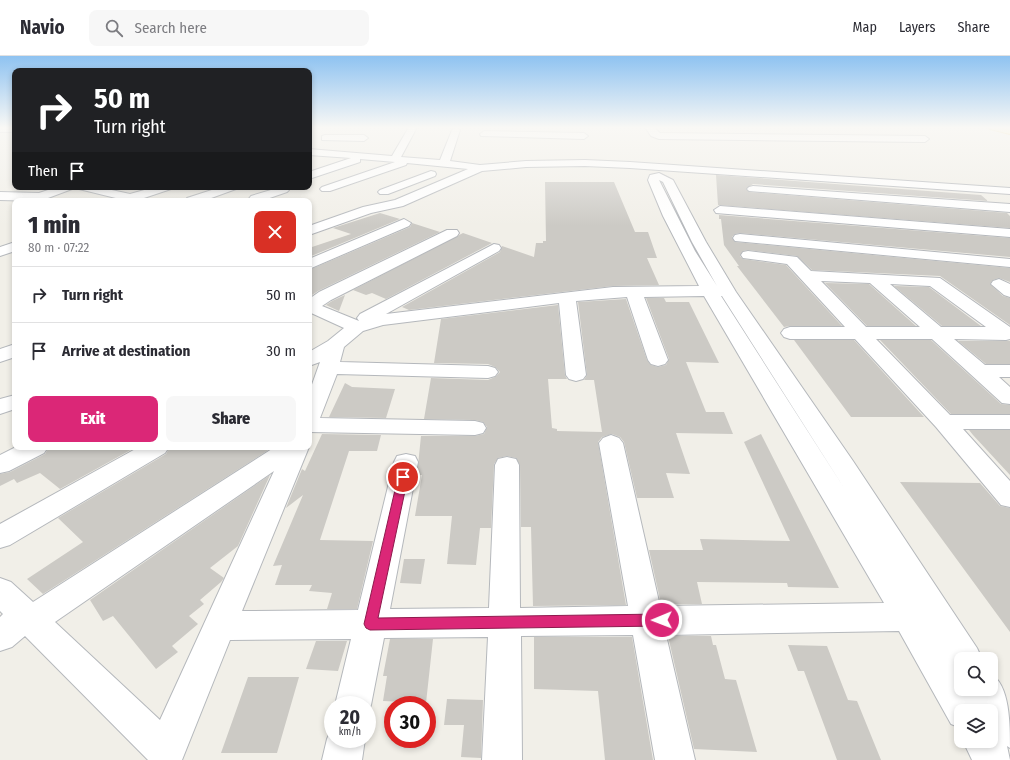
<!DOCTYPE html>
<html lang="en">
<head>
<meta charset="utf-8">
<style>
	body { margin:0; font-family:"Fira Sans Condensed",sans-serif; background:#f7f7f7; color:#2b2b33; height:100vh; display:flex; flex-direction:column; font-size:15px; white-space:nowrap }
	* { box-sizing:border-box; margin:0 }
	p { font-size:13px; color:#7c7c81 }
	.icon { flex:none; width:22px; height:22px; fill:none; stroke:currentColor; stroke-width:2; stroke-linecap:round; stroke-linejoin:round }
	.map { position:relative; flex:1; overflow:hidden }
	.panel { position:absolute; left:12px; top:142px; width:300px; height:252px; display:flex; flex-direction:column; background:#fff; border-radius:8px; box-shadow:0 2px 6px #0003 }
	.panel>* { flex:none }
	.banner { position:absolute; left:12px; top:12px; width:300px; height:122px; border-radius:8px; box-shadow:0 2px 6px #0003; background:#202124; color:#fff; overflow:hidden }
	.buttons { position:absolute; left:954px; top:596px; display:grid; gap:8px }
	.buttons a { display:grid; place-items:center; width:44px; height:44px; border-radius:8px; background:#fff; box-shadow:0 2px 6px #0003; font-size:20px }
	.speed { position:absolute; left:324px; top:640px; display:flex; gap:8px; font-size:20px; font-weight:700; text-align:center }
	.speed>* { display:grid; place-content:center; width:52px; height:52px; border-radius:50%; background:#fff; box-shadow:0 2px 6px #0003; line-height:1 }
	.speed small { font-size:10px; font-weight:400 }
	.speed .limit { border:6px solid #d22; background:#fff; color:#111 }
	.pin { position:absolute; display:grid; place-items:center; width:34px; height:34px; color:#fff; margin:-17px; border:2px solid #fff; border-radius:50%; box-shadow:0 1px 4px #0007 }
	.me { position:absolute; width:44px; margin:-22px; rotate:269deg; stroke-linejoin:round; filter:drop-shadow(0 0 3px #0008) }
	.turn { display:flex; align-items:center; gap:14px; height:84px; padding:0 16px; font-size:18px }
	.turn .icon { width:52px; height:52px; stroke-width:2.5 }
	.turn b { display:block; font-size:28px; line-height:34px }
	.then { display:flex; align-items:center; height:38px; padding:0 16px; background:#0003; gap:8px; font-size:15px }
	.round { display:grid; place-items:center; flex:none; width:42px; height:42px; border-radius:8px; background:#f7f7f7 }
	.head { display:flex; align-items:center; justify-content:space-between; height:68px; padding:0 16px }
	h1 { font-size:24px; font-weight:800; line-height:30px }
	.primary-button { display:flex; gap:8px; margin-top:auto; padding:8px 16px }
	.primary-button a { flex:1; height:46px; border-radius:8px; background:#db2777; color:#fff; font-size:16px; font-weight:800; line-height:46px; text-align:center }
	.primary-button a+a { background:#f7f7f7; color:#2b2b33 }
	ul { padding:0; list-style:none }
	li { display:flex; align-items:center; gap:12px; height:56px; padding:0 16px; border-top:1px solid #e1e1e2 }
	li div { flex:1 }
	li b { display:block; font-size:15px }
	li em { font-style:normal }
	header { display:flex; align-items:center; gap:24px; box-sizing:border-box; height:56px; padding:0 20px; background:#fff; border-bottom:1px solid #e1e1e2 }
	header strong { font-size:19px }
	nav { display:flex; gap:22px; margin-inline-start:auto; font-size:14px }
	.search { width:280px; height:36px; background:#f7f7f7; display:flex; align-items:center; gap:10px; box-sizing:border-box; padding:0 14px; border-radius:8px; color:#7c7c81; font-size:15px }
	.map>svg:first-child { display:block }
	.building { fill:#cccac5 }
	.lines { fill:none; stroke-linecap:round; stroke-linejoin:round }
	.minor-casing { stroke:#b5b8bc; stroke-width:2 }
	.major-casing { stroke:#f2c960; stroke-width:2 }
	.minor { fill:#fff; fill-rule:evenodd }
	.major { fill:#fff2af; fill-rule:evenodd }
	.route { fill:#db2777; stroke:#8e194d }
</style>
</head>
<body>
<header>
<strong>Navio</strong>
<div class="search"><svg class="icon" aria-label="search" viewBox="0 0 24 24"><circle cx="10" cy="10" r="6"/><path d="M15 15l6 6"/></svg>Search here</div>
<nav><a>Map</a><a>Layers</a><a>Share</a></nav>
</header>
<div class="map">
<svg width="1010" height="704" viewBox="0 0 1010 704">
	<rect width="100%" height="100%" fill="#f1efe8"/>
	<!-- building -->
	<path class="building" d="M716,119L981,139L988,145L753,128L746,133L749,136L1007,157L1010,160V172L718,149Z
		M545,126H614L635,176H648L657,202H647L659,229L613,230L409,254L402,251L500,196L502,190L534,201L536,187H543V185H546Z
		M380,157L400,163L309,201V192L351,178L333,172Z
		M719,159L1010,182V201L740,177L735,178L732,181L735,186L1010,212V226L999,222L993,224L990,228L1003,240L1010,242V269L940,220L812,214L797,200L748,194L743,195L740,200L743,203L786,209L842,270H790L784,271L737,210H739L724,189L721,163H719Z
		M412,167L440,176L318,235L309,241V214L410,171Z
		M463,177L492,187L386,243L372,237L366,239L353,234Z
		M825,227L869,228L916,270H867Z
		M894,230L929,231L981,270H942Z
		M345,239L339,255L326,249L332,245Z
		M646,242H664L666,246H689L719,307L686,306L706,356H724L733,378L676,377L690,418L666,417L674,442H637L624,386L620,381L612,378L602,381L598,386L626,549L533,550L531,471H521L520,409L516,402L507,400L498,402L494,408L491,472H480L476,509L447,508L452,460H415L422,419H417L421,380H475L484,378L487,371L483,366L475,364L424,363L431,322L488,324L495,321L500,316L495,311L488,308L434,307L441,263L558,249L565,319L567,323H548L552,372L557,373V375L602,376L594,324H584L587,319L578,246L626,243L647,304L651,309L658,311L666,309L669,303Z
		M794,284H854L924,361H851Z
		M880,284H931L1001,348L1010,349V358H951Z
		M958,285H1010V308H986Z
		M345,327L352,331L395,333L386,362L329,361Z
		M969,374H1010V419L973,379Z
		M322,378L381,379L377,395H349L320,484L373,485L357,553H327L332,537L309,535L312,529H275L282,509L273,510L303,439L286,452L302,413L305,415Z
		M761,378L839,532L788,531L787,527L697,526L702,548H661L649,494H703L700,483L790,485L744,386Z
		M49,391H136L60,433L40,417L17,427L14,423L0,430V418L10,416L45,398Z
		M170,391H267L270,393L43,538L27,523L83,486L58,462L166,398Z
		M270,419L238,490L210,512L224,522L221,526L200,544L204,548L189,560L198,568L172,590L178,596L156,613L113,560L103,565L90,544Z
		M900,426L980,427L1000,450L1010,452V576Z
		M404,503H425L421,528L400,527Z
		M668,580H711L713,589H716L725,623L736,624L757,696L694,693Z
		M534,581H632L653,704H605L598,635L534,633Z
		M390,583H433L426,647L383,645L387,620H383Z
		M316,585H347L338,615L306,613Z
		M788,589L827,590L848,644L857,645L881,704H837L804,615H798Z
		M248,621H299L277,697H221Z
		M447,643L483,644L481,702L461,701L464,669H444Z"/>
	<g class="lines">
		<!-- minor casing -->
		<g class="minor-casing">
			<path id="minor" d="M0,71H15V76H0Z
				M409,71H415L416,73L401,101L440,104L452,74L456,71L460,74L450,105L480,109L526,105L585,104L630,106L1010,132V138L630,112L585,110L526,111L482,115L403,150L371,157L309,179V170L363,151L395,144L468,113L407,107L406,109L330,135H322L320,133L322,131L395,106L360,103V106L309,123V116L351,102L309,99V93L392,100Z
				M645,71H653L660,77L925,80L929,83L925,86L659,83L651,80Z
				M484,75L584,77L588,80L584,83L481,80L480,78Z
				M325,79H364L368,82L364,85L322,84V80Z
				M431,115L435,116L436,118L435,120L388,138H380L378,136L380,134Z
				M659,117L673,124L706,186L736,236L853,405L977,592L982,603H961V633H991V618C1010,629 1010,669 1010,692L1007,690L1010,704H972L963,685H991V655H961V672L951,668L899,575L666,579L695,704H655L633,579L521,580L522,704H482L488,581L384,582L371,649L367,659V649H335L351,583L230,584L182,704H148L25,580L12,591L0,595V561L3,558L0,555V522L11,526L33,546L275,391H309L242,555L358,554L394,406L397,400L406,398L415,400L418,406L390,553L489,552L495,409L498,403L507,401L516,403L519,409L520,552L628,550L599,387L603,382L611,379L619,382L623,387L660,550L884,547L704,240L644,241L668,304L665,308L658,310L651,308L648,304L627,241L576,245L586,319L583,323L576,325L569,323L566,319L559,247L383,269L363,275L344,291L340,306L488,310L495,312L498,316L495,320L488,322L337,318L320,362L475,365L483,367L486,372L483,377L475,379L309,376V337L320,306L309,310V296L328,285L344,272L309,256V243L319,236L447,174H457L459,177L457,180L331,244L322,250L359,265L357,262L360,258L494,188L499,189L501,192L499,195L386,258L613,231L699,230L663,160L648,124L650,119ZM659,124L663,126L692,186L717,230L695,195ZM721,240H722L846,435ZM274,415L160,664L55,566Z
				M753,130L1010,148V156L749,135L747,133L749,131Z
				M57,131H74L72,133L40,145L0,144V136L39,137Z
				M77,131H98L130,138L155,131H173L171,133L144,142L149,145H128L79,133Z
				M221,131H238L236,133L203,145H185L187,142Z
				M281,131L287,132L289,134L287,136L261,145H247L251,140Z
				M720,150L1010,173V181L716,157L714,154Z
				M404,163L411,167L409,170L309,213V203Z
				M740,178L1010,203V211L735,185L733,182L735,179Z
				M15,186V195L0,200V191Z
				M748,195L797,201L811,215L940,222L1010,271V283L1006,284L954,283L985,309H1010V321H999L1010,331V348L1002,347L932,283H876L950,359H1010V373H963L1010,425V451L1001,449L936,371L855,283H790L784,281L781,277L784,273L790,271H845L787,208L743,202L741,199L743,196ZM821,225L870,227L920,271H866ZM890,228L930,230L986,271H941Z
				M999,223L1010,228V241L1004,239L991,228L993,225Z
				M15,288V301L0,306V293Z
				M15,339V353L0,358V343Z
				M16,391H48L44,397L9,415L0,417V399Z
				M139,391H169L165,397L10,489L0,492V468Z
				M333,670V683H365L362,704H322L327,683Z"/>
		</g>
		<!-- major casing -->
		<g class="major-casing">
			<path id="major" d="M989,71L1010,72V78L990,73Z"/>
		</g>
		<!-- minor -->
		<use href="#minor" class="minor"/>
		<!-- major -->
		<use href="#major" class="major"/>
	</g>
	<!-- sky -->
	<linearGradient id="sky" x2="0" y2="1"><stop stop-color="#8fc3f1"/><stop offset="0.42" stop-color="#f9f8f5"/><stop offset="1" stop-color="#f9f8f5" stop-opacity="0"/></linearGradient>
	<rect width="1010" height="170" fill="url(#sky)"/>
	<!-- route -->
	<path class="route" d="M403,417L408,421L378,562L662,558L667,560L669,564L667,568L662,570L370,574L366,572L364,568L398,421Z"/>
</svg>
<div class="buttons">
<a><svg class="icon" aria-label="search" viewBox="0 0 24 24"><circle cx="10" cy="10" r="6"/><path d="M15 15l6 6"/></svg></a>
<a><svg class="icon" aria-label="layers" viewBox="0 0 24 24"><path d="M12 4l9 5-9 5-9-5zM3 14l9 5 9-5"/></svg></a>
</div>
<div class="speed"><div>20<small>km/h</small></div><div class="limit">30</div></div>
<div class="pin" style="left:403px;top:421px;background:#d93025"><svg class="icon" aria-label="arrive" viewBox="0 0 24 24"><path d="M6 21V4h12l-3 4 3 4H6"/></svg></div>
<svg class="me" style="left:662px;top:564px" viewBox="-20 -20 40 40"><circle r="17" fill="#db2777" stroke="#fff" stroke-width="3"/><path d="M0-11L8 9 0 5-8 9z" fill="#fff"/></svg>
<div class="banner">
<div class="turn"><svg class="icon" aria-label="right" viewBox="0 0 24 24"><path d="M7 20v-9h11M14 6l5 5-5 5"/></svg><div><b>50 m</b>Turn right</div></div>
<div class="then">Then<svg class="icon" aria-label="arrive" viewBox="0 0 24 24"><path d="M6 21V4h12l-3 4 3 4H6"/></svg></div>
</div>
<section class="panel">
<div class="head"><div><h1>1 min</h1><p>80 m · 07:22</p></div><a class="round" style="background:#d93025;color:#fff"><svg class="icon" aria-label="close" viewBox="0 0 24 24"><path d="M6 6l12 12M18 6L6 18"/></svg></a></div>
<ul>
<li><svg class="icon" aria-label="right" viewBox="0 0 24 24"><path d="M7 20v-9h11M14 6l5 5-5 5"/></svg><div><b>Turn right</b></div><em>50 m</em></li>
<li><svg class="icon" aria-label="arrive" viewBox="0 0 24 24"><path d="M6 21V4h12l-3 4 3 4H6"/></svg><div><b>Arrive at destination</b></div><em>30 m</em></li>
</ul>
<div class="primary-button"><a>Exit</a><a>Share</a></div>
</section>
</div>
</body>
</html>
